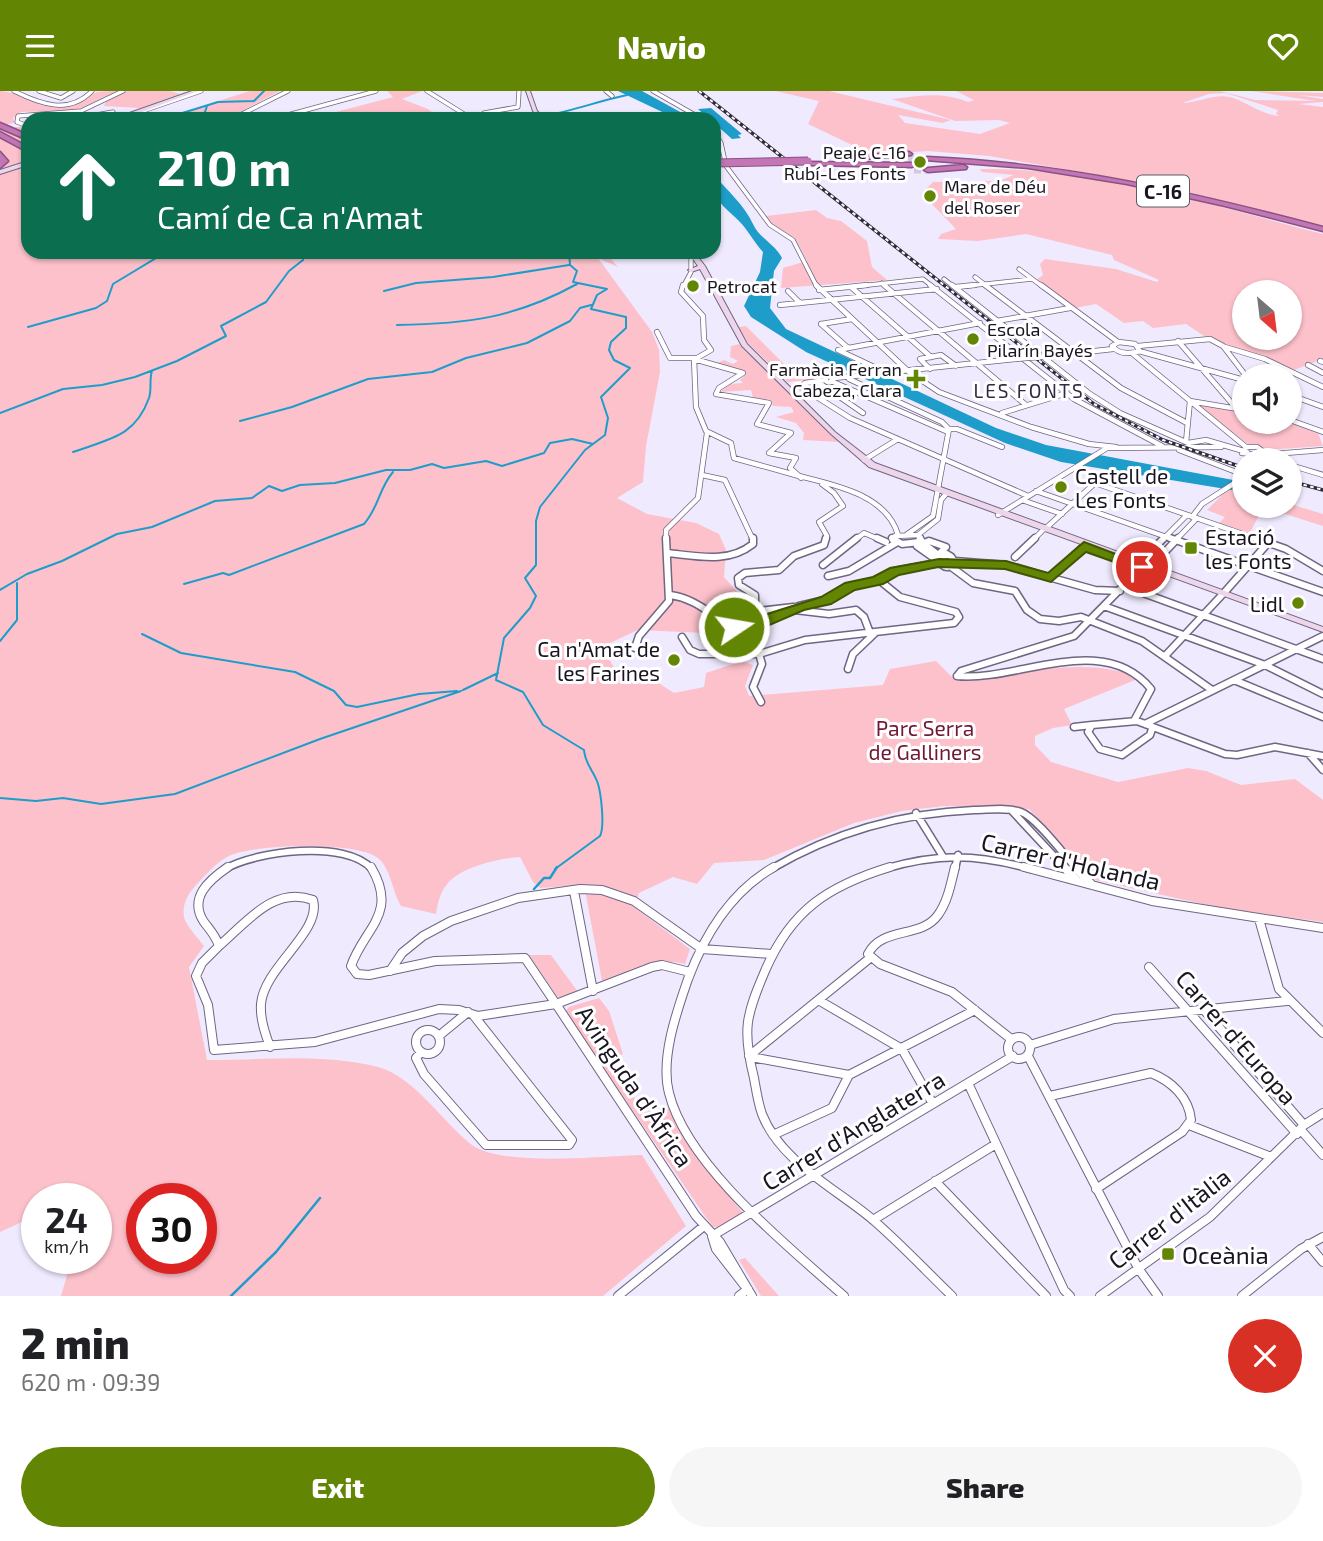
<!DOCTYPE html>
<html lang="en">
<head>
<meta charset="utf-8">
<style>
	body { margin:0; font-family:"Exo 2",sans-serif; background:#f6f6f6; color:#202124; height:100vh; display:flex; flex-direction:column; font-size:26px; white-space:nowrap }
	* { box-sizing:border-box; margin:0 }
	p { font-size:23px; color:#757577 }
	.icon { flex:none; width:38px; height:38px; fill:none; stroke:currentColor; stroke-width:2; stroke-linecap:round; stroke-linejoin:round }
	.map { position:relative; height:1205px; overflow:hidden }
	.side { display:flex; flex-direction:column; background:#fff; flex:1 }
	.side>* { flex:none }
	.banner { position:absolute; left:21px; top:21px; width:700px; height:147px; border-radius:21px; box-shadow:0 2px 5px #0004; background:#0b6e4f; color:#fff; overflow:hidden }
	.needle { width:46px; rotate:152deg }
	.buttons { position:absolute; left:1232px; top:189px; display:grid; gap:14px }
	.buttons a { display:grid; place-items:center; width:70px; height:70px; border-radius:50%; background:#fff; box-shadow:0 2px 5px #0004; font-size:35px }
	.speed { position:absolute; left:21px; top:1092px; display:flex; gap:14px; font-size:35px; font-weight:700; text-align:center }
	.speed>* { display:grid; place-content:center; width:91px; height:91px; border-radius:50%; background:#fff; box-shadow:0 2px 5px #0004; line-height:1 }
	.speed small { font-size:18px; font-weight:400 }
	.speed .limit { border:10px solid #d22; background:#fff; color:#111 }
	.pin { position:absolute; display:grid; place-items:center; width:60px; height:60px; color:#fff; margin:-30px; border:4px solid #fff; border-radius:50%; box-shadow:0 2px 7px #0007 }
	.me { position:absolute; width:77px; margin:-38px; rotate:78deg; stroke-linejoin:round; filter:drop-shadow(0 0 5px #0008) }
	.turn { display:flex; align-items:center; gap:24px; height:147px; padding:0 21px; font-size:32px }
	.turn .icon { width:91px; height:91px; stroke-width:2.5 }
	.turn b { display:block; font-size:49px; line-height:60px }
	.round { display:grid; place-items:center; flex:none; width:74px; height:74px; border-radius:37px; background:#f6f6f6 }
	.summary { display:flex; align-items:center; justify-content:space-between; height:119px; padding:0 21px }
	h1 { font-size:42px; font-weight:800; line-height:52px }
	.button { display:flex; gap:14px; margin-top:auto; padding:14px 21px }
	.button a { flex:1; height:80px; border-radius:42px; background:#628503; color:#fff; font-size:28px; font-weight:800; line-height:80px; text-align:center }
	.button a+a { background:#f6f6f6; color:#202124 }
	header { display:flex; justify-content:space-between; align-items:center; height:91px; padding:0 21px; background:#628503; color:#fff; font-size:32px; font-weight:800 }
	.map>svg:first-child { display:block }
	.green { fill:#fdc1cb; fill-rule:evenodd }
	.water { fill:#1e9dcb }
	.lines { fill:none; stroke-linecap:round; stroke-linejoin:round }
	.stream-far1 { stroke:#1e9dcb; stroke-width:2 }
	.stream { stroke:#1e9dcb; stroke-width:2.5 }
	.highway-tunnel { stroke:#d0cade; stroke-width:7; stroke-dasharray:7 3.5; stroke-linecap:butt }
	.street-far3-casing { stroke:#6f6684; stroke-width:5 }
	.street-far2-casing { stroke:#6f6684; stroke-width:6 }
	.street-far1-casing { stroke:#6f6684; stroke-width:9 }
	.street-casing { stroke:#6f6684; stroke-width:10 }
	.secondary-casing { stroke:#6f6684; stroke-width:2 }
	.highway-casing { stroke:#875382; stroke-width:3 }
	.street-far3 { stroke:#fff; stroke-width:3.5 }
	.street-far2 { stroke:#fff; stroke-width:4.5 }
	.street-far1 { stroke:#fff; stroke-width:6 }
	.street { stroke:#fff; stroke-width:8 }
	.secondary { fill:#edd6e9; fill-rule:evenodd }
	.highway { fill:#c375b6; fill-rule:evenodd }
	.rail-casing { stroke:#2e2a37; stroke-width:3.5 }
	.rail { stroke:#fff; stroke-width:2; stroke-dasharray:3.5; stroke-linecap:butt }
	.street-bridge-casing { stroke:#6f6684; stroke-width:6; stroke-linecap:butt }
	.highway-bridge-casing { stroke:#875382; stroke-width:9; stroke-linecap:butt }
	.street-bridge { stroke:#fff; stroke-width:4.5 }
	.highway-bridge { stroke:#c375b6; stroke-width:7 }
	.route { fill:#628503; stroke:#405602; stroke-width:2 }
	.poi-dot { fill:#628503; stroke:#fff; stroke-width:2.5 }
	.labels { text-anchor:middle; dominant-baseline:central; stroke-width:6; stroke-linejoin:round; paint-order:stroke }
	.far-poi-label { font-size:18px; fill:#181420; stroke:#fff; text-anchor:start }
	.shield { fill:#fff; stroke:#5d5a63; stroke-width:2 }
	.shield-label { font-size:19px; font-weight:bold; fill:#181420 }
	.far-neighbourhood-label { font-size:19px; letter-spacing:2px; fill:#312842; stroke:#fff }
	.poi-label { font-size:21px; fill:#181420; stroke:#fff; text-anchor:start }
	.park-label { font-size:21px; fill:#701833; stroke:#fff }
	.near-street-label { font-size:24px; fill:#181420; stroke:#fff }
	.near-poi-label { font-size:24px; fill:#181420; stroke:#fff; text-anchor:start }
</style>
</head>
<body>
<header><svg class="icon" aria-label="menu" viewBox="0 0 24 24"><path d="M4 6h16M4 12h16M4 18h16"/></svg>Navio<svg class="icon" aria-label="heart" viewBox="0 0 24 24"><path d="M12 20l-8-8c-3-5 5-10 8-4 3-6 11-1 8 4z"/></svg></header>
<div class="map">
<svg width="1323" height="1205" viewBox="0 0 1323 1205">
	<rect width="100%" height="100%" fill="#f0eaff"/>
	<!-- green -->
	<path class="green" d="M0,0C18,0 33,15 52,16C71,18 81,8 97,1C103,0 113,0 119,0L76,19L21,21L13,27L15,32L7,33L16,38L14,36H28L24,41L28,46L11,41L28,48V161H605L618,176L598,167L652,241L659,259L660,281L646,355L643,391L617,407L647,423L696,432L719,443L726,459L724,486L741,505L727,518L725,525L705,542L638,539L610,552L606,563L620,586L657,591L674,602L704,596L706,582L742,570L753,574L745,595L749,605L883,594L890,578L936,570L951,585L963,590C1020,583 1086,564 1140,587L1064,618L1072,634L1053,637L1035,645V654L1051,671L1118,691L1188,677L1206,680L1241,694L1295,688L1323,709V831L1221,817L1095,789L1029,718L944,715L902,720L854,732L764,769L714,772L697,793L673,786L639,802L634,816L690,858L685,873C653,865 632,880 602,890L584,794L540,797L533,791L520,766C500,767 461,776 448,792C440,801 438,811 436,823L401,815C392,800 391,778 378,767C356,750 257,753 231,764C218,770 208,781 199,791C189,801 180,814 185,829C189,838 198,847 204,855L189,876L207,969C262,969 324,962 378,976C415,986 444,1033 472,1054C502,1076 603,1065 642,1064L686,1135L603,1205H61L72,1167H96V1108H37V1124L0,1141ZM142,1108H201V1167H142Z
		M127,0H170L180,3L132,20L139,17L104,15L107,8Z
		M250,0H280L236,23L212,28H161Z
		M387,0H422L402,8L428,18L441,28H309L393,6Z
		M775,0H829L951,29L943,32L898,24L905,32L980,43L1010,32L999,29L955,30L892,8C920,5 941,0 968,11L974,9L956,0H1220L1255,9L1316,10L1251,0L1323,2V6L1298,4L1323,8V11L1298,13L1323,16V136L1162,95L989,65L928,60L849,65L852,54L808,33L819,10ZM1226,2L1278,19L1276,23L1280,25C1263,24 1247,12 1236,8C1218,0 1199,12 1182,12L1209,3Z
		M980,78C1093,76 1215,115 1323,143V268L1294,279L1204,245L1186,233L1153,237L1143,230L1124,232L1096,213L1075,217L1036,189L1043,184L1040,173L1045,168L1116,178L1157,191L1159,189L1114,169L1112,164L1026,143L978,150L938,148L941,143L956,138L927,108L933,106L924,100L933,91L999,90L1014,84L982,81ZM1244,201H1290V247H1244Z
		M816,119L827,127L841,130L867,150L872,176L887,189L781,197L783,177L807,170L795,147L774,135L766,125Z
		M746,235L784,273L815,288L788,291L749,253L738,236Z
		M739,253L840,351L803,349L804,342L796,332L776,326L794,321L791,316L773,315L771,309L753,307L751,299L720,301L731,293L743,292L740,289L746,284L745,281L715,273L724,269L733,273L738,270L730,266L731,255Z
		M1202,313L1244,321V331H1287L1318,342L1323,355L1268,359L1248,353L1199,315Z
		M1228,398L1244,401V415L1290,413L1323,423V435L1263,416L1250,442L1219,432L1225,426L1207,419Z
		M529,864H551L578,901L561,907L557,905Z
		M599,907L609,920L623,963L609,969L644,1022L667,1014L684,1048L743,1122L721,1136H713L705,1125L565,921L569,916Z
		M745,1167L779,1205H761L739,1169Z"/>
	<!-- water -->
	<path class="water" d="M618,0H642L693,28H677Z
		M711,17L742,43L738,44L741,47L732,48L714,32V28H709L698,18Z
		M714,84C728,100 744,114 753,133C759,147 775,153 782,167L774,180L770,217L786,238L996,337L1046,354L1244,391V401L1061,371L1005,352L806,261L751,226L744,215L760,181L763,161C754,151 748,139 739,130C721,112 714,112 714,84Z"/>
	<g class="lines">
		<!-- stream-far1 -->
		<path class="stream-far1" d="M544,25C573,20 598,10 627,4
			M163,28L218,11L254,10L264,0
			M195,28L205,21L207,15
			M516,28L537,25
			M384,200L416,192L493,186L569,174
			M397,234C467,233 515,227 577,193
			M28,236L96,217L107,210L113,193L166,161
			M0,322L63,298L102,294L135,286L177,270L226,245L221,235L266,211L289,180L303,169L304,161
			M240,330L292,316L368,288L432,281L466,267L527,252L570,230L580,217L591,214
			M73,361C109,348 135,346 149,307C152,298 149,289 152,280
			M184,493L223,482L229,484L364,433C379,416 379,397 393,381
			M0,499L27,483L62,470L117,443L152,436L215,410L252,407L269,395L282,400L300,394L335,392L386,379H410L432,373L444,377L486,370L502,375L544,362L550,352L572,348L593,353
			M142,543L181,562L295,581L334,600L346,614L357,616L419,603L457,600
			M0,550L17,529V492
			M463,599L498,582
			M0,707L36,710L63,707L101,713L175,703L320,648L461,600
			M555,778L600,745C605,735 601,700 597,690C592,678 585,672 584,659L543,634L523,601L496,589L504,547L530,517L536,505L525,487L536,474V430L540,416L585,359L605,344L608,327L601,306L630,277L614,269L609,259L611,251L626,237V226L591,218L597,204L607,198L573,191L577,180L570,174L569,161"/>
		<!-- stream -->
		<path class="stream" d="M534,798L544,787H550L557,776
			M231,1205L276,1161L320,1107"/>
		<!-- highway-tunnel -->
		<path class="highway-tunnel" d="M908,68H927
			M914,79H928"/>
		<!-- street-far3 casing -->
		<g class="street-far3-casing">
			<path id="street-far3" d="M14,0C40,13 69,24 92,0
				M39,0L61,7L73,0
				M427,0L472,28
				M606,0L612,5
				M653,0L702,28
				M137,22L201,0
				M484,22L518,16L519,0
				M73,28L113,21
				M90,28L108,26
				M246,28L240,24L288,0
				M273,28L376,0
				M548,28H562
				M28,35L17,31L18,25L81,20L123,0
				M714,40L721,52L726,75L770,134L793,149L817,196
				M691,161V179
				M1019,178L1043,196
				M975,186L988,196
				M944,188L954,196
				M882,192L886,196
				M683,196L691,181
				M851,196L923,188L933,196
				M958,196L1032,188"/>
		</g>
		<!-- street-far2 casing -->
		<g class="street-far2-casing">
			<path id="street-far2" d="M816,194L909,281L939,301L1031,336L1089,353L1116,356
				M884,194L1026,314
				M930,194L1074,308L1162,355
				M952,194L1090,303L1120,322L1188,352L1206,349L1247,361
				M985,194L1121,297L1187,332
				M1041,194L1118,251
				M851,196L931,266
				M955,196L975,194
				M819,199L867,194
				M788,200L800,212
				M780,214L937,198
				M997,230L1070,217
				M821,233L847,256
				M821,233L852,228
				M657,241L670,267H697L711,259L704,249L703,225L681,201L683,194
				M1178,250L1236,317
				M1119,251L1135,253L1140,260C1130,263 1119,264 1112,255Z
				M1138,255L1210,248L1223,255L1246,285
				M1225,256L1265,268L1323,296
				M1139,260L1244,289
				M1133,263L1246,356
				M1050,265L1113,258
				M694,268L743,282L719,297L716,303L769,312L757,333L791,342L769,362L796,367L790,377L799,385L734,367L731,352L706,340L696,316Z
				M1320,270L1323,271
				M1308,274L1323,282
				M930,278L920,268L941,264L956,275
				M889,283L838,259L980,232
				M825.5 288a3.5 3.5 0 1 1 7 0a3.5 3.5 0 1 1-7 0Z
				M834,287L1015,268
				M849,288L942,331L949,338
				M826,289L805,292L801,296L850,327L1028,405
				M831,290L948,341
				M818,291L863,322
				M1290,304L1323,316
				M1002,322L1067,302
				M1290,329L1323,341
				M1186,351L1190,310L1244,319
				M1245,356H1257L1265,362
				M1179,359L1244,384
				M1242,362L1260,364L1323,359
				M1259,365L1271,369
				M864,369L898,348
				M1290,374L1323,384
				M702,384L725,389L753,449
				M799,385C835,394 887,404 898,444
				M799,385L801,387
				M822,393L834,402L843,415L819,431L827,445L826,449
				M1036,400L1175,449
				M1022,409L1062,423
				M998,424L1107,357L1221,356
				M1192,426L1202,413L1244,386
				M1045,438L1095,392L1260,449
				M906,444L933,425L949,338H957L1002,356
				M918,444L938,428L941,409L946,403
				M666,449V439L698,407L707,342
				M855,449L864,442L881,449
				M892,449L895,445L918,444L922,449
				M1033,449L1042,440
				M1162,449L1187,424
				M1176,449L1197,427"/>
		</g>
		<!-- street-far1 casing -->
		<g class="street-far1-casing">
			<path id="street-far1" d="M877,447L886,451
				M892,447L902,453L919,451L920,447
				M1170,447L1323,501
				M1255,447L1286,458L1323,480
				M929,450L946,456L941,461L947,463L934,467L917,455Z
				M923,452L941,466
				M667,462C697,465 728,473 753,453V447
				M941 470a6 6 0 1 1 12 0a6 6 0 1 1-12 0Z
				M1015,466L1035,447
				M955,470L1006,474L1095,499L1120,500
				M823,474L857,447
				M1137,474L1164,447
				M950,475L973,492L1015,500L1027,519L1040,528L1059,530L1081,526L1142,550L1212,599
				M1148,479L1178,447
				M828,485L849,480L896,452
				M1051,487L1084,455
				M1124,495L1323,568
				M1223,503L1268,452
				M670,504C700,508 715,530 742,538L799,515L825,509L850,495L879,489
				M802,515L759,520L755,515V504L739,494L738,487L745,482L779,479L794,465L824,454L826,447
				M1104,515L1265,574L1323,603
				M795,519L829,523L856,519L864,526L870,542
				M682,546L690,559L699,563H759L805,549L954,532L959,526L956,521L900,506L879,489L895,480L939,472
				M635,557L639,545L669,510L666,447
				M759,563L762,573L753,596L761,611
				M1165,565L1221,505
				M848,578L853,563L875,542
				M957,585C1018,591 1103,539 1151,598L1134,630
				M957,585L961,580L1074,545L1142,476
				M1234,589L1323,626
				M1145,633L1323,545
				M1074,636L1092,634
				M1152,638L1150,644L1122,664L1100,658L1088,641L1092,634L1137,630L1225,663L1237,664L1275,656L1323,665
				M1308,662L1323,679
				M1012,720L1066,778
				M916,722L942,764
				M225,778C256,760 346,748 372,778
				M771,778C834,741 900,722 974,719C989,719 1007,716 1021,721C1036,726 1065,765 1077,778
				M884,778C939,762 976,763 1031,778
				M955,778L958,764"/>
		</g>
		<!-- street casing -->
		<g class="street-casing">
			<path id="street" d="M228,776C209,789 188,807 204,831C210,839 216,845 219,855L202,872L196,885L208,914L214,959L315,951L439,918L459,919L478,925L556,913
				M371,776C399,823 364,837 351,875L357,883L369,884L435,870L525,867L556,913
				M774,776C732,800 705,843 688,888C677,920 660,967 669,1002C687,1075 789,1156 844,1205
				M890,776C828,795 791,819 765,880C746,924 742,939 754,987C756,998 758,1012 762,1023C780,1070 835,1097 872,1128C900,1152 925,1179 952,1205
				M955,776C951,792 948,810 938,824C921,848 882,835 868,863L880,873L952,901L1011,948
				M1024,776L1152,810L1323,837
				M1064,776L1076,789
				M1075,776L1092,794
				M574,800L593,900
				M1259,828L1279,898L1323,942
				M219,855C246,832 274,794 313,809C322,841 264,876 261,913C260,928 265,942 270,956
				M1149,876L1297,1043
				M390,880L402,862L423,845L451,830L518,807L580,798L602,799L634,810L702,858L772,863
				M820,910L902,958L933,1013
				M556,913L696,1125L720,1151L752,1205
				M556,913L652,876L662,874L690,881
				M1204,919L1304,1034
				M416 951a12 12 0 1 1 24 0a12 12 0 1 1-24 0Z
				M440,944L468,921
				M1008 957a11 11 0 1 1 22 0a11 11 0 1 1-22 0Z
				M1030,954L1114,928L1287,910
				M421,961L416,967L424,983L486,1054H569L572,1049L474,925
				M749,965L870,867
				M1028,965L1138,1177L1158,1205
				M751,966L849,984
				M968,992L1064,1199L1070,1205
				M1050,1005L1151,982C1171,990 1189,1006 1191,1029L1182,1041L1096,1098
				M1189,1034L1271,1066
				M1300,1038L1323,1064
				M773,1044L832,1017L849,984L975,919
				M935,1090L1046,1205
				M873,1129L996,1053
				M712,1145L1013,965
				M712,1145L716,1158L744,1194
				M1308,1153L1323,1171
				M618,1205L704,1135
				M739,1205L748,1198
				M1100,1205L1210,1126L1304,1034L1323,1022
				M1242,1205L1301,1158L1323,1146"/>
		</g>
		<!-- secondary casing -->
		<g class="secondary-casing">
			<path id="secondary" d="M192,0H198L123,28H101L119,24L121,25Z
				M526,0H530L537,20L545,28H540L533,20Z
				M28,70V74L0,83V79Z
				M688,161H694L705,175L747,253L835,341L875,372L1323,536V541L869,376L831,343L742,255L700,178L691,181L688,179L698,175Z"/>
		</g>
		<!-- highway casing -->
		<g class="highway-casing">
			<path id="highway" d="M0,32L28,44V49L0,37Z
				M0,41L28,56V61L0,46Z
				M0,61L8,70L0,77Z
				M909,61L912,63L911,64L867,68L863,66L867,64Z
				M927,66C1064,72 1191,101 1323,136V140L1225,115L1127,93L1028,77L925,69L923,68Z
				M806,71L912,72L916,74L912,76L808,74L804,72Z
				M963,74L967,76L966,78L928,81L924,79L928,77Z"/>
		</g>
		<!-- street-far3 -->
		<use href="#street-far3" class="street-far3"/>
		<!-- street-far2 -->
		<use href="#street-far2" class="street-far2"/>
		<!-- street-far1 -->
		<use href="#street-far1" class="street-far1"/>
		<!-- street -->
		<use href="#street" class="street"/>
		<!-- secondary -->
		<use href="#secondary" class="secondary"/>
		<!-- highway -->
		<use href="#highway" class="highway"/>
		<!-- rail casing -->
		<g class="rail-casing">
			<path id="rail" d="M699,0L1094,313L1163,349L1244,377
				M1290,390L1323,399"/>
		</g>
		<!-- rail -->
		<use href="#rail" class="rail"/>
		<!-- street-bridge casing -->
		<g class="street-bridge-casing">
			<path id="street-bridge" d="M1015,268L1050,265"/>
		</g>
		<!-- highway-bridge casing -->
		<g class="highway-bridge-casing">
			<path id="highway-bridge" d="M714,72L808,70"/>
		</g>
		<!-- street-bridge -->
		<use href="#street-bridge" class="street-bridge"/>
		<!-- highway-bridge -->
		<use href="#highway-bridge" class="highway-bridge"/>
	</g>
	<!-- route -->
	<path class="route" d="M1084,451L1150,476L1142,481L1086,461L1051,491L1005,478L938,476L899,484L883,493L855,499L831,513L804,519L758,539L734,541L726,536L821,506L845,492L873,486L890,477L939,468L1006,470L1048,482Z"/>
	<!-- markers -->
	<g class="poi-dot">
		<circle cx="920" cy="71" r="7"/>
		<circle cx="930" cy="105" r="7"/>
		<circle cx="693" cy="195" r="7"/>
		<circle cx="973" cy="248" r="7"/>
		<path d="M912.5 277.5h7v7h7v7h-7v7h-7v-7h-7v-7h7z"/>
		<circle cx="1061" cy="396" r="7"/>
		<rect x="1184" y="450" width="14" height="14" rx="3.5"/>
		<circle cx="1298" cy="512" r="7"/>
		<circle cx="674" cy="569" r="7"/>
		<rect x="1161" y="1156" width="14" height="14" rx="3.5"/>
	</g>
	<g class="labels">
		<!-- far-poi labels -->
		<g class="far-poi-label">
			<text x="906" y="61" text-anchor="end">Peaje C-16<tspan x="906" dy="21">Rubí-Les Fonts</tspan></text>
			<text x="944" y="95">Mare de Déu<tspan x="944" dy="21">del Roser</tspan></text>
			<text x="707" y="195">Petrocat</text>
			<text x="987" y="238">Escola<tspan x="987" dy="21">Pilarín Bayés</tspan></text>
			<text x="902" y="278" text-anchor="end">Farmàcia Ferran<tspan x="902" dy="21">Cabeza, Clara</tspan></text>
		</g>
		<!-- shield labels -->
		<rect class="shield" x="1137" y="84.5" width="52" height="31" rx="5"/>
		<g class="shield-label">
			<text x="1163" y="100">C-16</text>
		</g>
		<!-- far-neighbourhood labels -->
		<g class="far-neighbourhood-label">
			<text x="1029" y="299">LES FONTS</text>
		</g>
		<!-- poi labels -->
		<g class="poi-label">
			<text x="1075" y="384">Castell de<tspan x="1075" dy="24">Les Fonts</tspan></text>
			<text x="1205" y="445">Estació<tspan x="1205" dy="24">les Fonts</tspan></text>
			<text x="1284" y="512" text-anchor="end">Lidl</text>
			<text x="660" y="557" text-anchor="end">Ca n'Amat de<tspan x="660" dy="24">les Farines</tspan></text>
		</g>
		<!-- park labels -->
		<g class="park-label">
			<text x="925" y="636">Parc Serra<tspan x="925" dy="24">de Galliners</tspan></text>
		</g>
		<!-- near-street labels -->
		<g class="near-street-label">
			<text transform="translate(1071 770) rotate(13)">Carrer d'Holanda</text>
			<text transform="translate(1237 946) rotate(49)">Carrer d'Europa</text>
			<text transform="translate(635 995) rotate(56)">Avinguda d'Àfrica</text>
			<text transform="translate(853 1039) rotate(-31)">Carrer d'Anglaterra</text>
			<text transform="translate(1169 1127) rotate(-38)">Carrer d'Itàlia</text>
		</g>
		<!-- near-poi labels -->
		<g class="near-poi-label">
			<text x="1182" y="1163">Oceània</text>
		</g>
	</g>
</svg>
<div class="buttons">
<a><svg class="needle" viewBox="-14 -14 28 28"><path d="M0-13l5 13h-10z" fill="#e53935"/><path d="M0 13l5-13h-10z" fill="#757577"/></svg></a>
<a><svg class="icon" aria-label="sound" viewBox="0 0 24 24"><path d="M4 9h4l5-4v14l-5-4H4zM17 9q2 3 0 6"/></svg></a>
<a><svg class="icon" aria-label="layers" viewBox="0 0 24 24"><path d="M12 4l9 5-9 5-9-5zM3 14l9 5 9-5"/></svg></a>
</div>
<div class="speed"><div>24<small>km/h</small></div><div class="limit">30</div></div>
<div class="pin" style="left:1142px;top:476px;background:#d93025"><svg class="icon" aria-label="arrive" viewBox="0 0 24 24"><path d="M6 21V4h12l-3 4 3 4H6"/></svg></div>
<svg class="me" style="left:734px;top:536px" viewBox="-20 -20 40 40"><circle r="17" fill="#628503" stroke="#fff" stroke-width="3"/><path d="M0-11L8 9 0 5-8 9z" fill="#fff"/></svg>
<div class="banner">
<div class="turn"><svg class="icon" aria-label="ahead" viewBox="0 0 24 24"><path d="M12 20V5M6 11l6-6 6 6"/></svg><div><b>210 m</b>Camí de Ca n'Amat</div></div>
</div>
</div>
<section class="side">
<div class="summary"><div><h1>2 min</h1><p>620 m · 09:39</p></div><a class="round" style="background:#d93025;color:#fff"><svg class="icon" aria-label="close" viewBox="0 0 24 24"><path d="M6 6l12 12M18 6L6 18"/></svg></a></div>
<div class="button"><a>Exit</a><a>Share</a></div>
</section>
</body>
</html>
